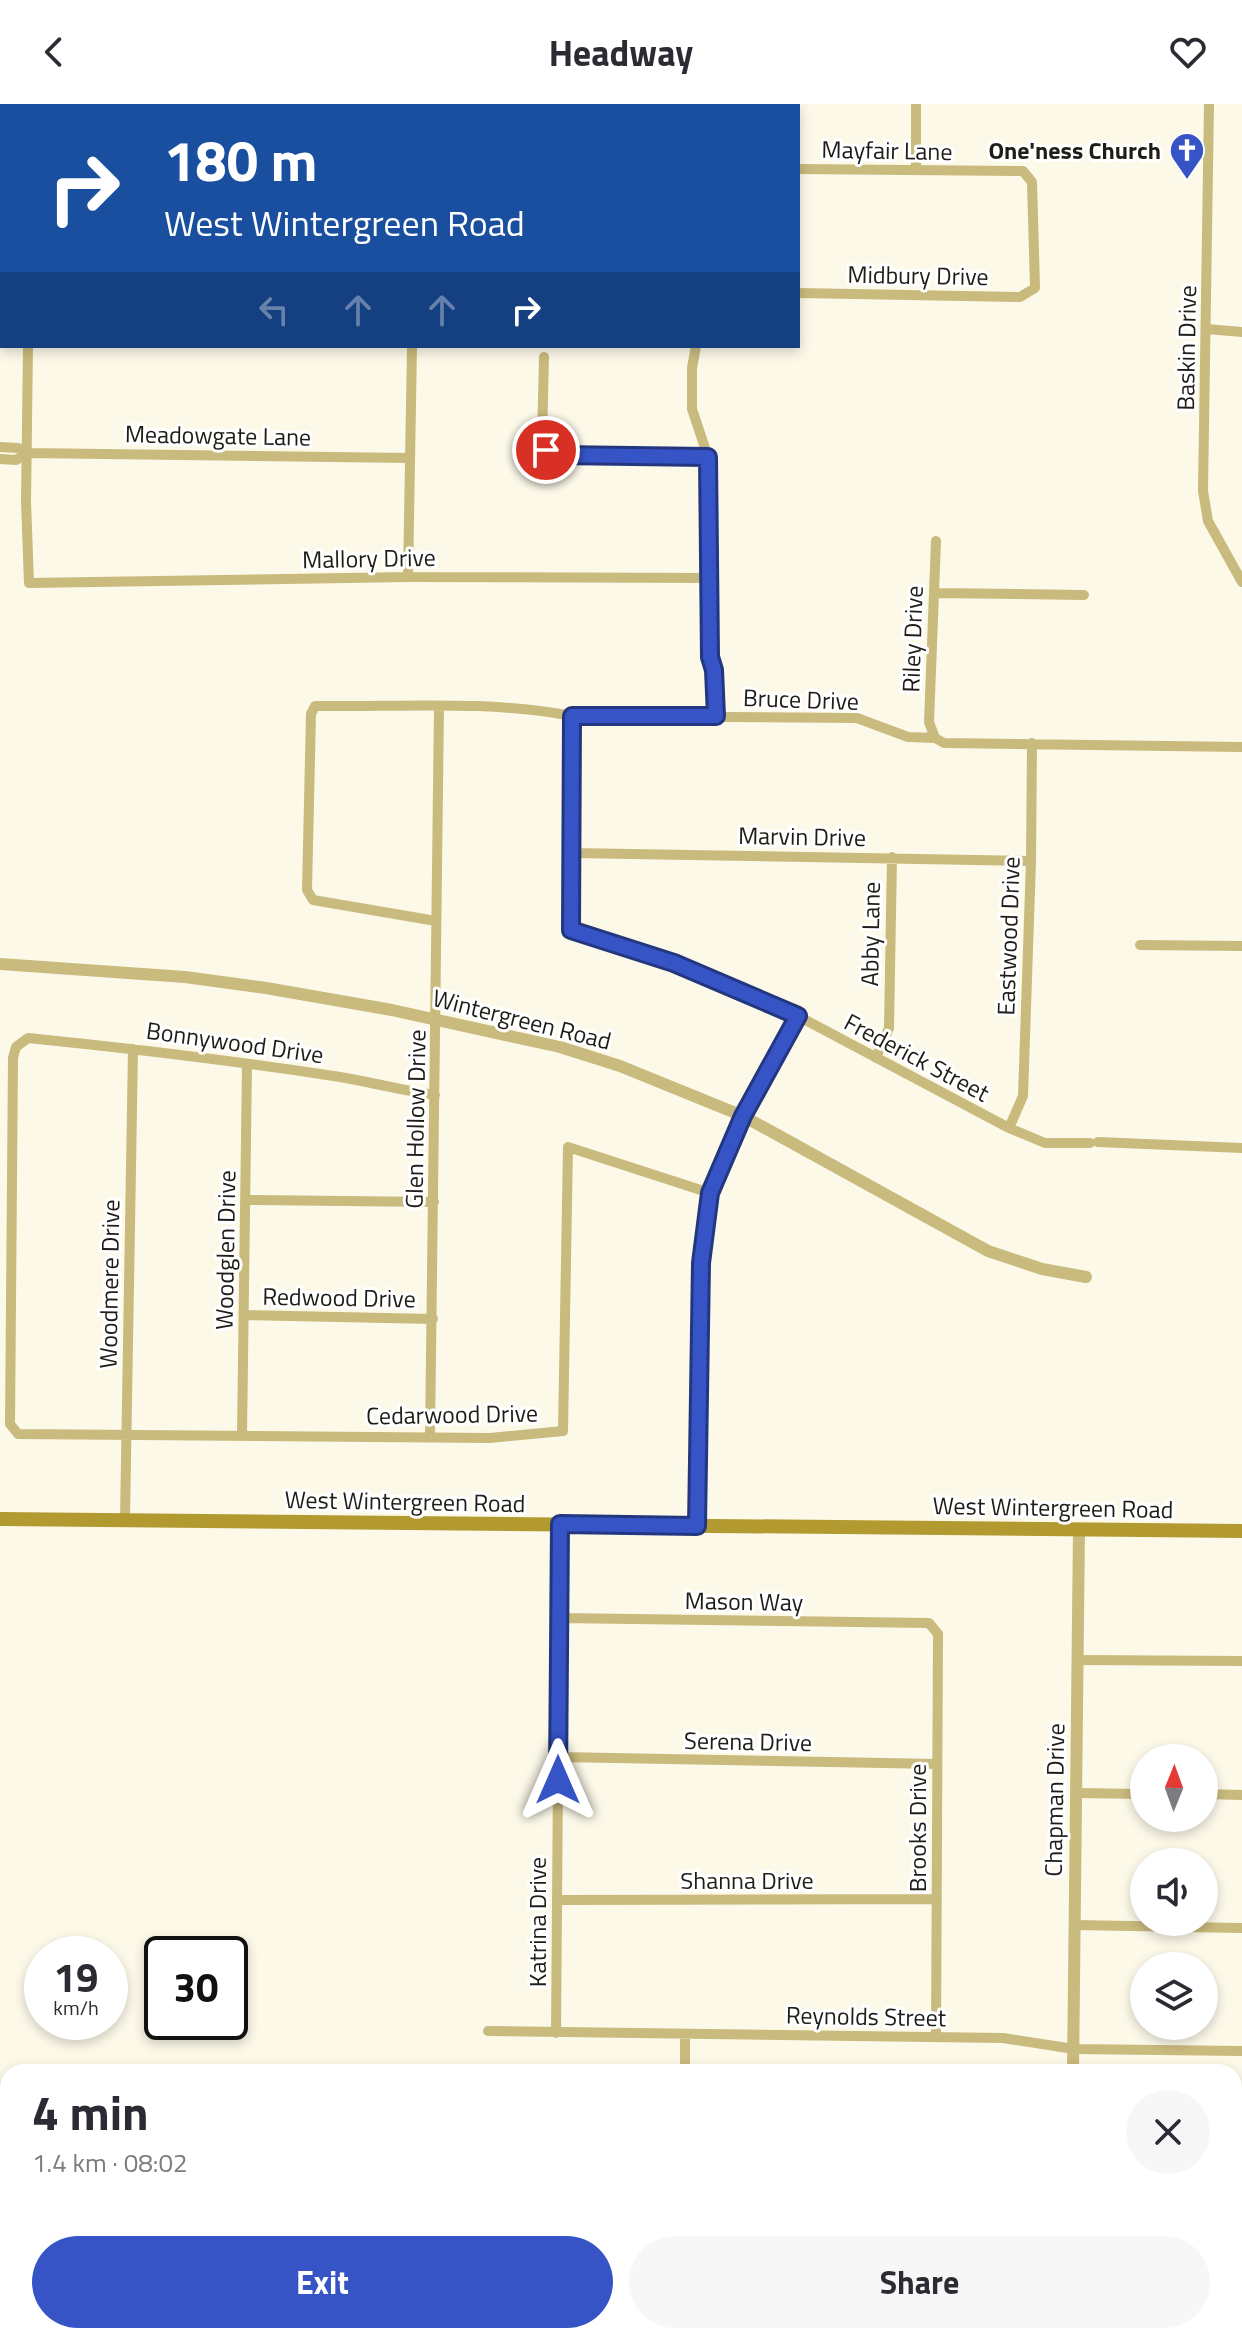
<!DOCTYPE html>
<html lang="en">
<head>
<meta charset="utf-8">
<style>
	body { margin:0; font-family:"Titillium Web",sans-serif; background:#f7f7f7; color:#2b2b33; height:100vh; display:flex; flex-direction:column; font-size:30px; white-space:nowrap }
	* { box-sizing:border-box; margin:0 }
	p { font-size:26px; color:#7c7c81 }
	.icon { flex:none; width:44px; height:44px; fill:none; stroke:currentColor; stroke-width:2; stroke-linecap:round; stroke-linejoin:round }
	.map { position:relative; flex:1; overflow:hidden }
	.details { position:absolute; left:0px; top:1960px; width:1242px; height:280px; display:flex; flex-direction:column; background:#fff; border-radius:24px 24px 0 0; box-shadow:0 4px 12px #0003 }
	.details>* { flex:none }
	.banner { position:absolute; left:0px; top:0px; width:800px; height:244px; box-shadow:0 4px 12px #0003; background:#1a4fa0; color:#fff; overflow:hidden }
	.needle { width:52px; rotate:1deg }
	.buttons { position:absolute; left:1130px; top:1640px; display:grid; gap:16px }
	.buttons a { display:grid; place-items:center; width:88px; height:88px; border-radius:50%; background:#fff; box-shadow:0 4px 12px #0003; font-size:40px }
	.speed { position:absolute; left:24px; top:1832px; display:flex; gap:16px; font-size:40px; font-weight:700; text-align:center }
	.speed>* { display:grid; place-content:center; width:104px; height:104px; border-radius:50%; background:#fff; box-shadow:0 4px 12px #0003; line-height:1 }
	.speed small { font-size:20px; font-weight:400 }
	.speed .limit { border:4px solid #111; border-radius:12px; background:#fff; color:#111 }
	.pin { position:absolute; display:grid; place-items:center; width:68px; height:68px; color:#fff; margin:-34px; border:4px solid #fff; border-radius:50%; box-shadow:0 2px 8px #0007 }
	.me { position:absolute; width:88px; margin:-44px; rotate:0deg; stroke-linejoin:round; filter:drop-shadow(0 0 6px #0008) }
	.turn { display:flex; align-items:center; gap:28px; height:168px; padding:0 32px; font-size:36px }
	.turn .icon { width:104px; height:104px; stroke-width:2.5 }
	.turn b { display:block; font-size:56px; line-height:68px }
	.lanes { display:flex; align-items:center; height:76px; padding:0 32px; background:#0003; justify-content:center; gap:40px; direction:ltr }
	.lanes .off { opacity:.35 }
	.round { display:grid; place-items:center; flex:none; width:84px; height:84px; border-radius:42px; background:#f7f7f7 }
	.summary { display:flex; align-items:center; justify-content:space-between; height:136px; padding:0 32px }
	h1 { font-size:48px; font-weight:700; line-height:60px }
	.action { display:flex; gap:16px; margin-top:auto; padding:16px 32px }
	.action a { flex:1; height:92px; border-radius:48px; background:#3654c5; color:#fff; font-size:32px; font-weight:700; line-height:92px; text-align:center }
	.action a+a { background:#f7f7f7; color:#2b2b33 }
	header { display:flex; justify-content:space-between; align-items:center; height:104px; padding:0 32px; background:#fff; font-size:36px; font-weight:700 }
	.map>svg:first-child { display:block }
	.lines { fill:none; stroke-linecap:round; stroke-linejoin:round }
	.minor { stroke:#c9ba7d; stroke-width:10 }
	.tertiary { stroke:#c9ba7d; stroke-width:12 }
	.secondary { stroke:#b29a31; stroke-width:14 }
	.route-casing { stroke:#233780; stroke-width:20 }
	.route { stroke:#3654c5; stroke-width:14 }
	.labels { text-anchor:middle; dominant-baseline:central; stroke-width:6; stroke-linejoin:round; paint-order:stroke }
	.street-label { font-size:24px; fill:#1f1d18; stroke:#fff }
	.poi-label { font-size:24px; font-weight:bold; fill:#1f1d18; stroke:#fff; text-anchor:end }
</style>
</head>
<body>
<header><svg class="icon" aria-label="back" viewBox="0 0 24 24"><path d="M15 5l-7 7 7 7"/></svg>Headway<svg class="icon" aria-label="heart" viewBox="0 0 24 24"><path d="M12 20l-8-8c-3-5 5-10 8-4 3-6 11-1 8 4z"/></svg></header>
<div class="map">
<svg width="1242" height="2240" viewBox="0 0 1242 2240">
	<rect width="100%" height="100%" fill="#fcf9e9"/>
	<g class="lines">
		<!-- minor -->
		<path class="minor" d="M534,0L535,2
			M666,0V2
			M1209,0L1203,387L1208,417L1242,478
			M268,2V0
			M415,2V0
			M788,2V0
			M798,65L1023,67L1032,78L1035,184L1020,193L798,189
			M916,66V0
			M1207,225L1242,228
			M28,242L26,397L29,479L408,473L709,474
			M696,242L692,264V305L708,353L710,553L714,566L716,612
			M544,253L542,336L546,346L557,351L708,353
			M0,343L18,344L27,349L410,354
			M0,355L16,356L27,349
			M408,473L412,242
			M934,489L1084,491
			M572,612L571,826L674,859L798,912L1009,1024L1045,1039H1090
			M935,634L929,618L936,437
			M572,749L1031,757
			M436,817L313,796L307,786L311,610L315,602C399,603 489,596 572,612L857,614L908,633L935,634L944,639L1242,643
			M1140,841L1242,842
			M876,954L889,924L892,753
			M435,991C399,986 363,976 327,971C227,956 128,944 28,934L16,943L13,954L10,1320L18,1330L490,1334L563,1327L568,1043L710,1089
			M1009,1024L1023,992L1031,757L1032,639
			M1098,1038L1242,1044
			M245,1096L434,1098
			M244,1211L433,1215
			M242,1331L247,960
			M430,1332L439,603
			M125,1415L133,945
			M697,1422L701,1159L710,1089L743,1012L798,912
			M559,1514L929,1519L938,1530L936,1933
			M1078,1556L1242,1557
			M558,1653L937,1660
			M1076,1689L1144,1690
			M1204,1690L1242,1691
			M557,1796L937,1795
			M1075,1821L1242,1824
			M488,1927L1003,1934L1074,1945L1242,1947
			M556,1929L560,1420
			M685,1968V1930
			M1234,2079H1242
			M1210,2232L1217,2240
			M681,2240V2232
			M806,2240V2232
			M932,2240V2232"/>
		<!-- tertiary -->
		<path class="tertiary" d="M0,860L185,873L266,884L392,906L560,943L620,962L743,1012L988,1147L1042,1165L1086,1173
			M1073,1968L1079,1425
			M1076,2232L1079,2240"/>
		<!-- secondary -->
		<path class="secondary" d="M0,1415L1242,1427"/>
	</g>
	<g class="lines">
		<!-- route casing -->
		<g class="route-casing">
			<path id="route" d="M546,346L557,351L708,353L710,553L714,566L716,612H572L571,826L674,859L798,912L743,1012L710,1089L701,1159L697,1422L560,1420L558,1676"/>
		</g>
		<!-- route -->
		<use href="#route" class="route"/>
	</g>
	<!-- icons -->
	<defs>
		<g id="church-pin" transform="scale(1.8)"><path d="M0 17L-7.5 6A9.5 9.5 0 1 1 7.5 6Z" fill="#3654c5" stroke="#fff"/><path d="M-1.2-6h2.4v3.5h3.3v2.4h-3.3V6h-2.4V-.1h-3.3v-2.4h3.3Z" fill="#fff"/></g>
	</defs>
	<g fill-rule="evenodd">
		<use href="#church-pin" x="1187" y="46"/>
	</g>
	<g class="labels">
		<!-- street labels -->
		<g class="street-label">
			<text transform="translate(887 46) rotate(1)">Mayfair Lane</text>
			<text transform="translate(918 171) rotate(1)">Midbury Drive</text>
			<text transform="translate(1186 244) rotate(-89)">Baskin Drive</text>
			<text transform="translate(218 331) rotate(1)">Meadowgate Lane</text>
			<text transform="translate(369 454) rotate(-1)">Mallory Drive</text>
			<text transform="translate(912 535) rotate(-88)">Riley Drive</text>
			<text transform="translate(801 595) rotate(2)">Bruce Drive</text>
			<text transform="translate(802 732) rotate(1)">Marvin Drive</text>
			<text transform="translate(870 830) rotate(-89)">Abby Lane</text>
			<text transform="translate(1008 832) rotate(-88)">Eastwood Drive</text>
			<text transform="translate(522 915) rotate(14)">Wintergreen Road</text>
			<text transform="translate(235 938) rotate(8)">Bonnywood Drive</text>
			<text transform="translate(917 953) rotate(28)">Frederick Street</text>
			<text transform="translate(415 1015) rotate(-89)">Glen Hollow Drive</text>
			<text transform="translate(225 1146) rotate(-89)">Woodglen Drive</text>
			<text transform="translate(109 1180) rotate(-89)">Woodmere Drive</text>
			<text transform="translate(339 1193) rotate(1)">Redwood Drive</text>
			<text transform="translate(452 1310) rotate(-1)">Cedarwood Drive</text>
			<text transform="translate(405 1397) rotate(1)">West Wintergreen Road</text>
			<text transform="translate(1053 1403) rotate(1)">West Wintergreen Road</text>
			<text transform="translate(744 1497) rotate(1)">Mason Way</text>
			<text transform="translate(748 1637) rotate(1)">Serena Drive</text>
			<text transform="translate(1054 1696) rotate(-89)">Chapman Drive</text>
			<text transform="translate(917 1724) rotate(-90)">Brooks Drive</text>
			<text x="747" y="1776">Shanna Drive</text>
			<text transform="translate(537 1818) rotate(-90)">Katrina Drive</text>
			<text transform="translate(866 1912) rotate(1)">Reynolds Street</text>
		</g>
		<!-- poi labels -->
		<g class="poi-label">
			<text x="1161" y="46">One'ness Church</text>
		</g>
	</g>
</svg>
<div class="buttons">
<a><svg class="needle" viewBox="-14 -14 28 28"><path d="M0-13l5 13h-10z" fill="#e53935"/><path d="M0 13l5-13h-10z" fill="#7c7c81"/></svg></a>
<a><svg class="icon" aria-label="sound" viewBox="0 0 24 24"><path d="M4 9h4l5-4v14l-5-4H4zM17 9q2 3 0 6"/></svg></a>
<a><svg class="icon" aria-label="layers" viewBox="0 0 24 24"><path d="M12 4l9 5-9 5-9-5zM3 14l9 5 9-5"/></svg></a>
</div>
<div class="speed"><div>19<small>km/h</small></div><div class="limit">30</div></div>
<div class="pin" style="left:546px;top:346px;background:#d93025"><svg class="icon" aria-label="arrive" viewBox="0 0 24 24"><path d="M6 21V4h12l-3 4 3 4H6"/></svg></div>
<svg class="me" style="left:558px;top:1676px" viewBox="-20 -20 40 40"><path d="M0-17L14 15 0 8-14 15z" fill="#3654c5" stroke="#fff" stroke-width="4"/></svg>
<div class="banner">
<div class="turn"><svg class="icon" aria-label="right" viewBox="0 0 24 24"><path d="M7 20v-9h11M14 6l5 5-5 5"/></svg><div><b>180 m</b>West Wintergreen Road</div></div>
<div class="lanes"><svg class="icon off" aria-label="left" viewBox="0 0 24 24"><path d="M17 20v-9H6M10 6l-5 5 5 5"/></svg><svg class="icon off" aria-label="ahead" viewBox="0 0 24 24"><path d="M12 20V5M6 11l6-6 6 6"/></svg><svg class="icon off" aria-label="ahead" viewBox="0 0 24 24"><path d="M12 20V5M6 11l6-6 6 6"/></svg><svg class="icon" aria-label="right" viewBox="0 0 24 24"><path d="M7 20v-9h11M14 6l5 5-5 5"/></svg></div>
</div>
<section class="details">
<div class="summary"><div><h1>4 min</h1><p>1.4 km · 08:02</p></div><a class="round"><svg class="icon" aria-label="close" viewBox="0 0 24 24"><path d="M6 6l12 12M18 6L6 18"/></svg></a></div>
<div class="action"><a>Exit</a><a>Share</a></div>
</section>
</div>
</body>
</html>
